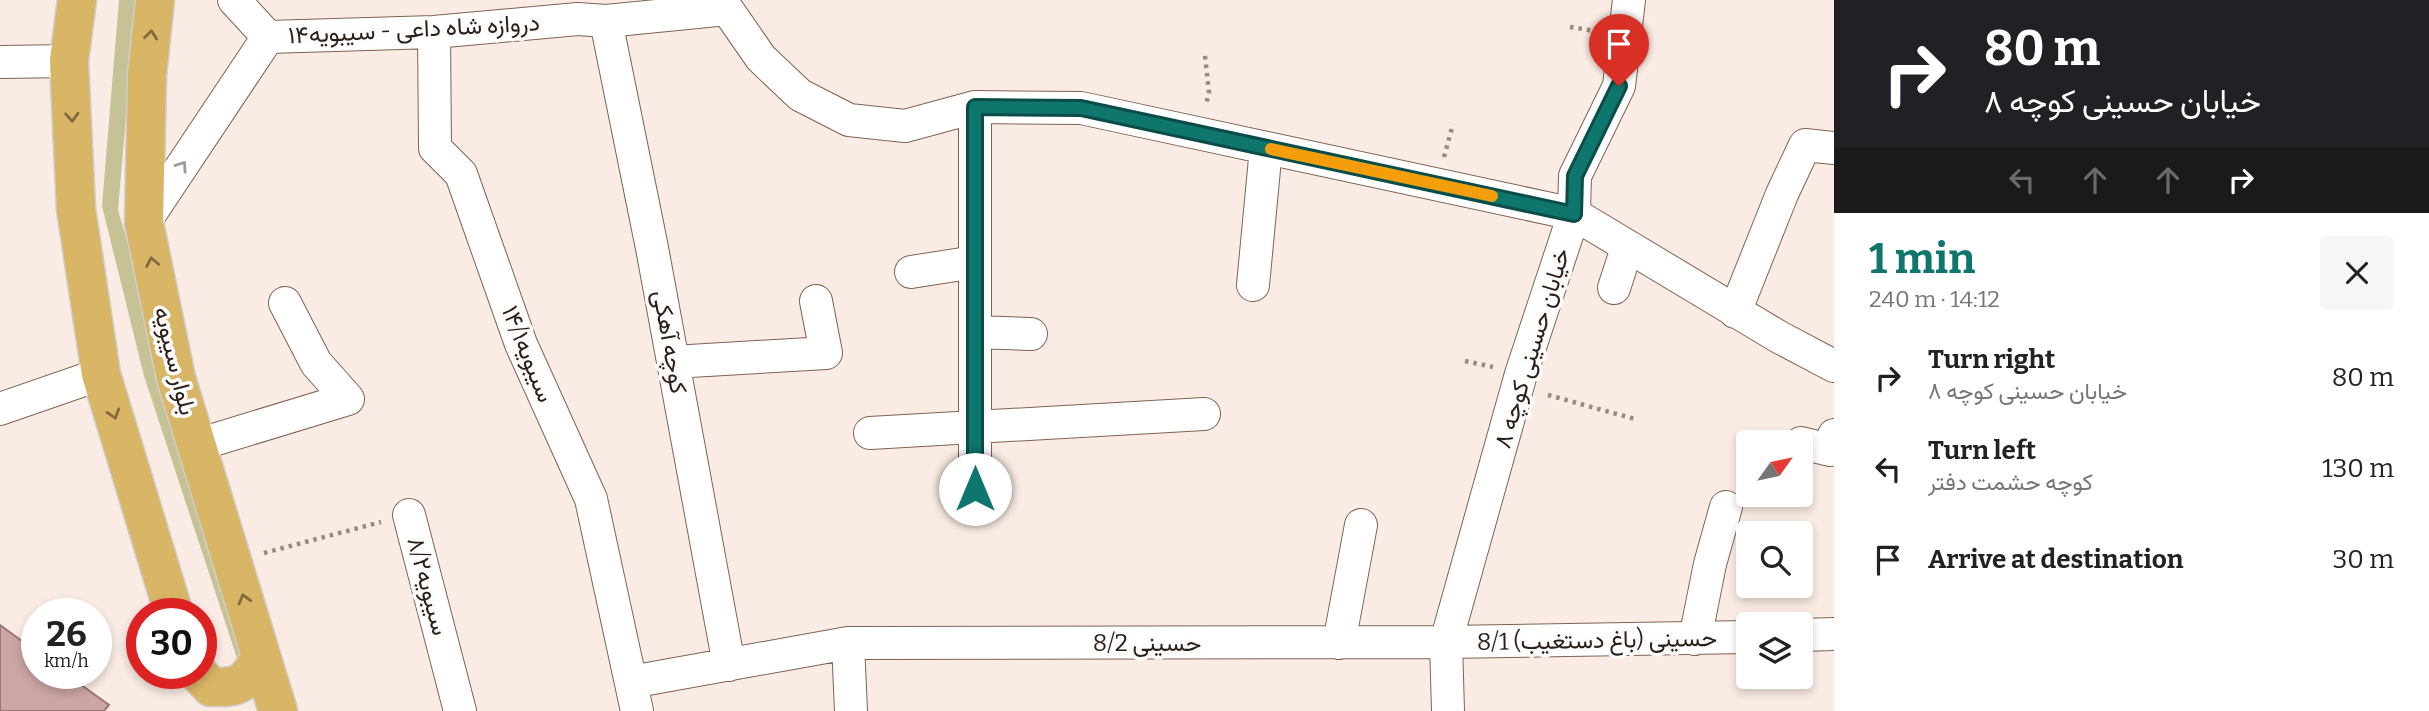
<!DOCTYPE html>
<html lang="en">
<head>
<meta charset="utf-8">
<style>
	body { margin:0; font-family:Bitter,Vazirmatn,serif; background:#f6f6f6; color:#222; height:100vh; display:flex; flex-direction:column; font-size:26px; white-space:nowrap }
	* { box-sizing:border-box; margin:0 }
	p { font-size:23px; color:#767676 }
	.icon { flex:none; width:38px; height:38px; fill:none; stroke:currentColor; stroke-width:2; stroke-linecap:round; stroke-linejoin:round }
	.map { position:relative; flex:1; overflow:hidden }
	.drawer { display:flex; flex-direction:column; background:#fff; width:595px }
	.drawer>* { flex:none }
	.banner { background:#202124; color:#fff; overflow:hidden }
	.needle { width:46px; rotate:57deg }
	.fabs { position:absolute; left:1736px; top:430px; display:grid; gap:14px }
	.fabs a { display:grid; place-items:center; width:77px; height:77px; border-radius:7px; background:#fff; box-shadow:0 4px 10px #0003; font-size:35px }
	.speed { position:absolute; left:21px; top:598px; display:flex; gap:14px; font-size:35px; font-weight:700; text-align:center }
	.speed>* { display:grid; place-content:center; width:91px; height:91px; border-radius:50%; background:#fff; box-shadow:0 4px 10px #0003; line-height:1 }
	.speed small { font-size:18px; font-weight:400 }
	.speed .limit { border:10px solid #d22; background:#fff; color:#111 }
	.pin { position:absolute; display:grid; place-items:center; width:60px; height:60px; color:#fff; margin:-72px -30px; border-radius:50% 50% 50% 0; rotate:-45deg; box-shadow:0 0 7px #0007 }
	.pin .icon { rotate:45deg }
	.me { position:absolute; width:77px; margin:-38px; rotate:0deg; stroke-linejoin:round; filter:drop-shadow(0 0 5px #0008) }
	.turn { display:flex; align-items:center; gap:24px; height:147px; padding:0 35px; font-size:32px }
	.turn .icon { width:91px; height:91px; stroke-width:2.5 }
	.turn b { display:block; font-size:49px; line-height:60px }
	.lanes { display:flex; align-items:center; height:66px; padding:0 35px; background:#0003; justify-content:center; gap:35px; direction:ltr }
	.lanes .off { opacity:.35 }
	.round { display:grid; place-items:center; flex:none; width:74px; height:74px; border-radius:7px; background:#f6f6f6 }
	.summary { display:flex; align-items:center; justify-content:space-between; height:119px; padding:0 35px }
	h1 { font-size:42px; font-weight:700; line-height:52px; color:#0f766e }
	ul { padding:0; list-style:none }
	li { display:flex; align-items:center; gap:21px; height:91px; padding:0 35px }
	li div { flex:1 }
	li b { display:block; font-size:26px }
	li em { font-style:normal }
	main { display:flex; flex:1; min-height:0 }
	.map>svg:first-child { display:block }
	.green { fill:#c5c296 }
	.building { fill:#cca6a4; stroke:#9a7674; stroke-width:2 }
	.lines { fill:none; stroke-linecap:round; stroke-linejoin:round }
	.minor-casing { stroke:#806252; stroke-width:34 }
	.major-casing { stroke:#d0cecc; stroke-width:41 }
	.path { stroke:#978a82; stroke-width:4.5; stroke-dasharray:3.5 5; stroke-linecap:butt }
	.minor { stroke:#fff; stroke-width:32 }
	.major { stroke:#d9b566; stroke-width:38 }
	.oneway { stroke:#826a3f }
	.oneway2 { stroke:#a09a97 }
	.route-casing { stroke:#0a4d48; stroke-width:18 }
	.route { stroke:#0f766e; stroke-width:12 }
	.slow { stroke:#f59e0b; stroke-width:12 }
	.labels { text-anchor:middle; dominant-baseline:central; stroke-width:7; stroke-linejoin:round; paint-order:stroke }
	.street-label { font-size:24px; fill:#2b1f18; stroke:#fcfcfc }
</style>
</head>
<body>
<main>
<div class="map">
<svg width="1834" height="711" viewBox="0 0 1834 711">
	<rect width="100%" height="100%" fill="#faece4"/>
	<!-- green -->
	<path class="green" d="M119,0H136L118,210L250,659L238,661L144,376L102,206Z"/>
	<!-- building -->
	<path class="building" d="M0,625L37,652V674H66L109,705L104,711H0Z"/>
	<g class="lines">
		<!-- minor casing -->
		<g class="minor-casing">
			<path id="minor" d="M234,0L268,37
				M727,9L761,58L800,95L849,120L905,126L975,107L1081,108L1574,214L1779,337L1834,366
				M606,21L652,248L729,665
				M434,32L435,148L461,174L521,344L591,499L637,711
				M268,37L434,32L578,19L606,21L727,9
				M0,62L69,61
				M144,223L268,37
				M911,272L975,262
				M1253,285L1266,148
				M1614,288L1627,248
				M1735,312L1782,194L1805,145L1834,148
				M975,332L1031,334
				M673,362L826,353L816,301
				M0,409L101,374
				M870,433L1204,414
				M1801,443L1830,450L1834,435
				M197,445L348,399L316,363L285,303
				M975,489V107
				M409,515L460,711
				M1801,635L1834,634
				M1695,639L1710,564L1726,507
				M848,643L851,711
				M1339,643L1361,525
				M631,682L848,643L1446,642L1748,637
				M1448,711L1446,642L1521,374L1574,214L1575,176L1619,86L1629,0"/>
		</g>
		<!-- major casing -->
		<g class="major-casing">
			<path id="major" d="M77,0L69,61L76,209L101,374L174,614
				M155,0L147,75L144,223L176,378L278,711
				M199,674L211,687C241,688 246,683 261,657"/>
		</g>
		<!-- path -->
		<path class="path" d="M1570,27L1595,31
			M1205,56L1209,93L1206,104
			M1444,157L1453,124
			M1465,361L1493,367
			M1548,395L1635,419
			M264,553L381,522"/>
		<!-- minor -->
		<use href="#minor" class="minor"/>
		<!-- major -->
		<use href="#major" class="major"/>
	</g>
	<!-- one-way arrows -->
	<defs><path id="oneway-chevron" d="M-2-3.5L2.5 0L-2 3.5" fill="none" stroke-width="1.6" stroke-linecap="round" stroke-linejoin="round" transform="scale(1.75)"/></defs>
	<g class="oneway">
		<use href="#oneway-chevron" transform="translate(151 35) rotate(-84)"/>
		<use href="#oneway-chevron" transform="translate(72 117) rotate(87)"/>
		<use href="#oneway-chevron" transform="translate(152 262) rotate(-101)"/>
		<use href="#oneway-chevron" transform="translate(114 414) rotate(73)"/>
		<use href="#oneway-chevron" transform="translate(244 599) rotate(-106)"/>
	</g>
	<use class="oneway2" href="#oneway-chevron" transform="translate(182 166) rotate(-56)"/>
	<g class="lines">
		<!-- route casing -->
		<g class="route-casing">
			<path id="route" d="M975,489V107L1081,108L1574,214L1575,176L1619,86"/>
		</g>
		<!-- route -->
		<use href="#route" class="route"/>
		<!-- slow -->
		<path class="slow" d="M1271,149L1492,196"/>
	</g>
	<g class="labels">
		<!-- street labels -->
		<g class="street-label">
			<text transform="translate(414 29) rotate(-3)">دروازه شاه داعی - سیبویه۱۴</text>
			<text transform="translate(670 342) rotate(80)">کوچه آهکی</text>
			<text transform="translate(1532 348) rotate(-73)">خیابان حسینی کوچه ۸</text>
			<text transform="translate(528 354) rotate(68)">سیبویه۱۴/۱</text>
			<text transform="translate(175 361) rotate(76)">بلوار سیبویه</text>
			<text transform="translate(428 586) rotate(75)">سیبویه۸/۲</text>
			<text transform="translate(1597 640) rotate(-1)">8/1 حسینی (باغ دستغیب)</text>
			<text x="1147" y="643">8/2 حسینی</text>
		</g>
	</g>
</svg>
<div class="fabs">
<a><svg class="needle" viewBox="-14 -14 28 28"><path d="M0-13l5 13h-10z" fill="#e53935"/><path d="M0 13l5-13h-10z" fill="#767676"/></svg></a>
<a><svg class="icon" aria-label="search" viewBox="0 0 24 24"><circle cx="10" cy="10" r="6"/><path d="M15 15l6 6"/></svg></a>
<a><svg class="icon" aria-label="layers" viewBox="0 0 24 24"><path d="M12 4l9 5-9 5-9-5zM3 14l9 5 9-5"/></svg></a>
</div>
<div class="speed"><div>26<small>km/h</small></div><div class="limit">30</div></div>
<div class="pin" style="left:1619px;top:86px;background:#d93025"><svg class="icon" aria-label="arrive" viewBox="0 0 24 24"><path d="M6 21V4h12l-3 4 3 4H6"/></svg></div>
<svg class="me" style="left:975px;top:489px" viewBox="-20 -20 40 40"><circle r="19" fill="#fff"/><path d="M0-13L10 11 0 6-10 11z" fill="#0f766e"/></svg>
</div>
<section class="drawer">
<div class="banner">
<div class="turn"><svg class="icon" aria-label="right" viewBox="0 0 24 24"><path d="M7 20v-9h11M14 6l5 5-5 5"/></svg><div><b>80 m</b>خیابان حسینی کوچه ۸</div></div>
<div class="lanes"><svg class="icon off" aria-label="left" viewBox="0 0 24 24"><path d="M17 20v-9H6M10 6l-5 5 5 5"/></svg><svg class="icon off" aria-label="ahead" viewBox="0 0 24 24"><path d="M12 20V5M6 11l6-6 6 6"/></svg><svg class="icon off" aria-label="ahead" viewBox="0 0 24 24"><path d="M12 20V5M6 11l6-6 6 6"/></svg><svg class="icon" aria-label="right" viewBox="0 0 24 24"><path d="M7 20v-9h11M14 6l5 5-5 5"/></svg></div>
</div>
<div class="summary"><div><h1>1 min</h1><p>240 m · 14:12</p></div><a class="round"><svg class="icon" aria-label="close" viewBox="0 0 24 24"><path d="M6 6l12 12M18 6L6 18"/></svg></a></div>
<ul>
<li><svg class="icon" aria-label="right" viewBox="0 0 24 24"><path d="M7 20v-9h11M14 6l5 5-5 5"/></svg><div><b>Turn right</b><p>خیابان حسینی کوچه ۸</p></div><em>80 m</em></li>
<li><svg class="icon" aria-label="left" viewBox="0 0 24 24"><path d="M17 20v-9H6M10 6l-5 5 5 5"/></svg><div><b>Turn left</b><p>کوچه حشمت دفتر</p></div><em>130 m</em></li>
<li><svg class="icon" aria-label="arrive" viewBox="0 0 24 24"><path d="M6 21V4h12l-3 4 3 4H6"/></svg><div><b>Arrive at destination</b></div><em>30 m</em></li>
</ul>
</section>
</main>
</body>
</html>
